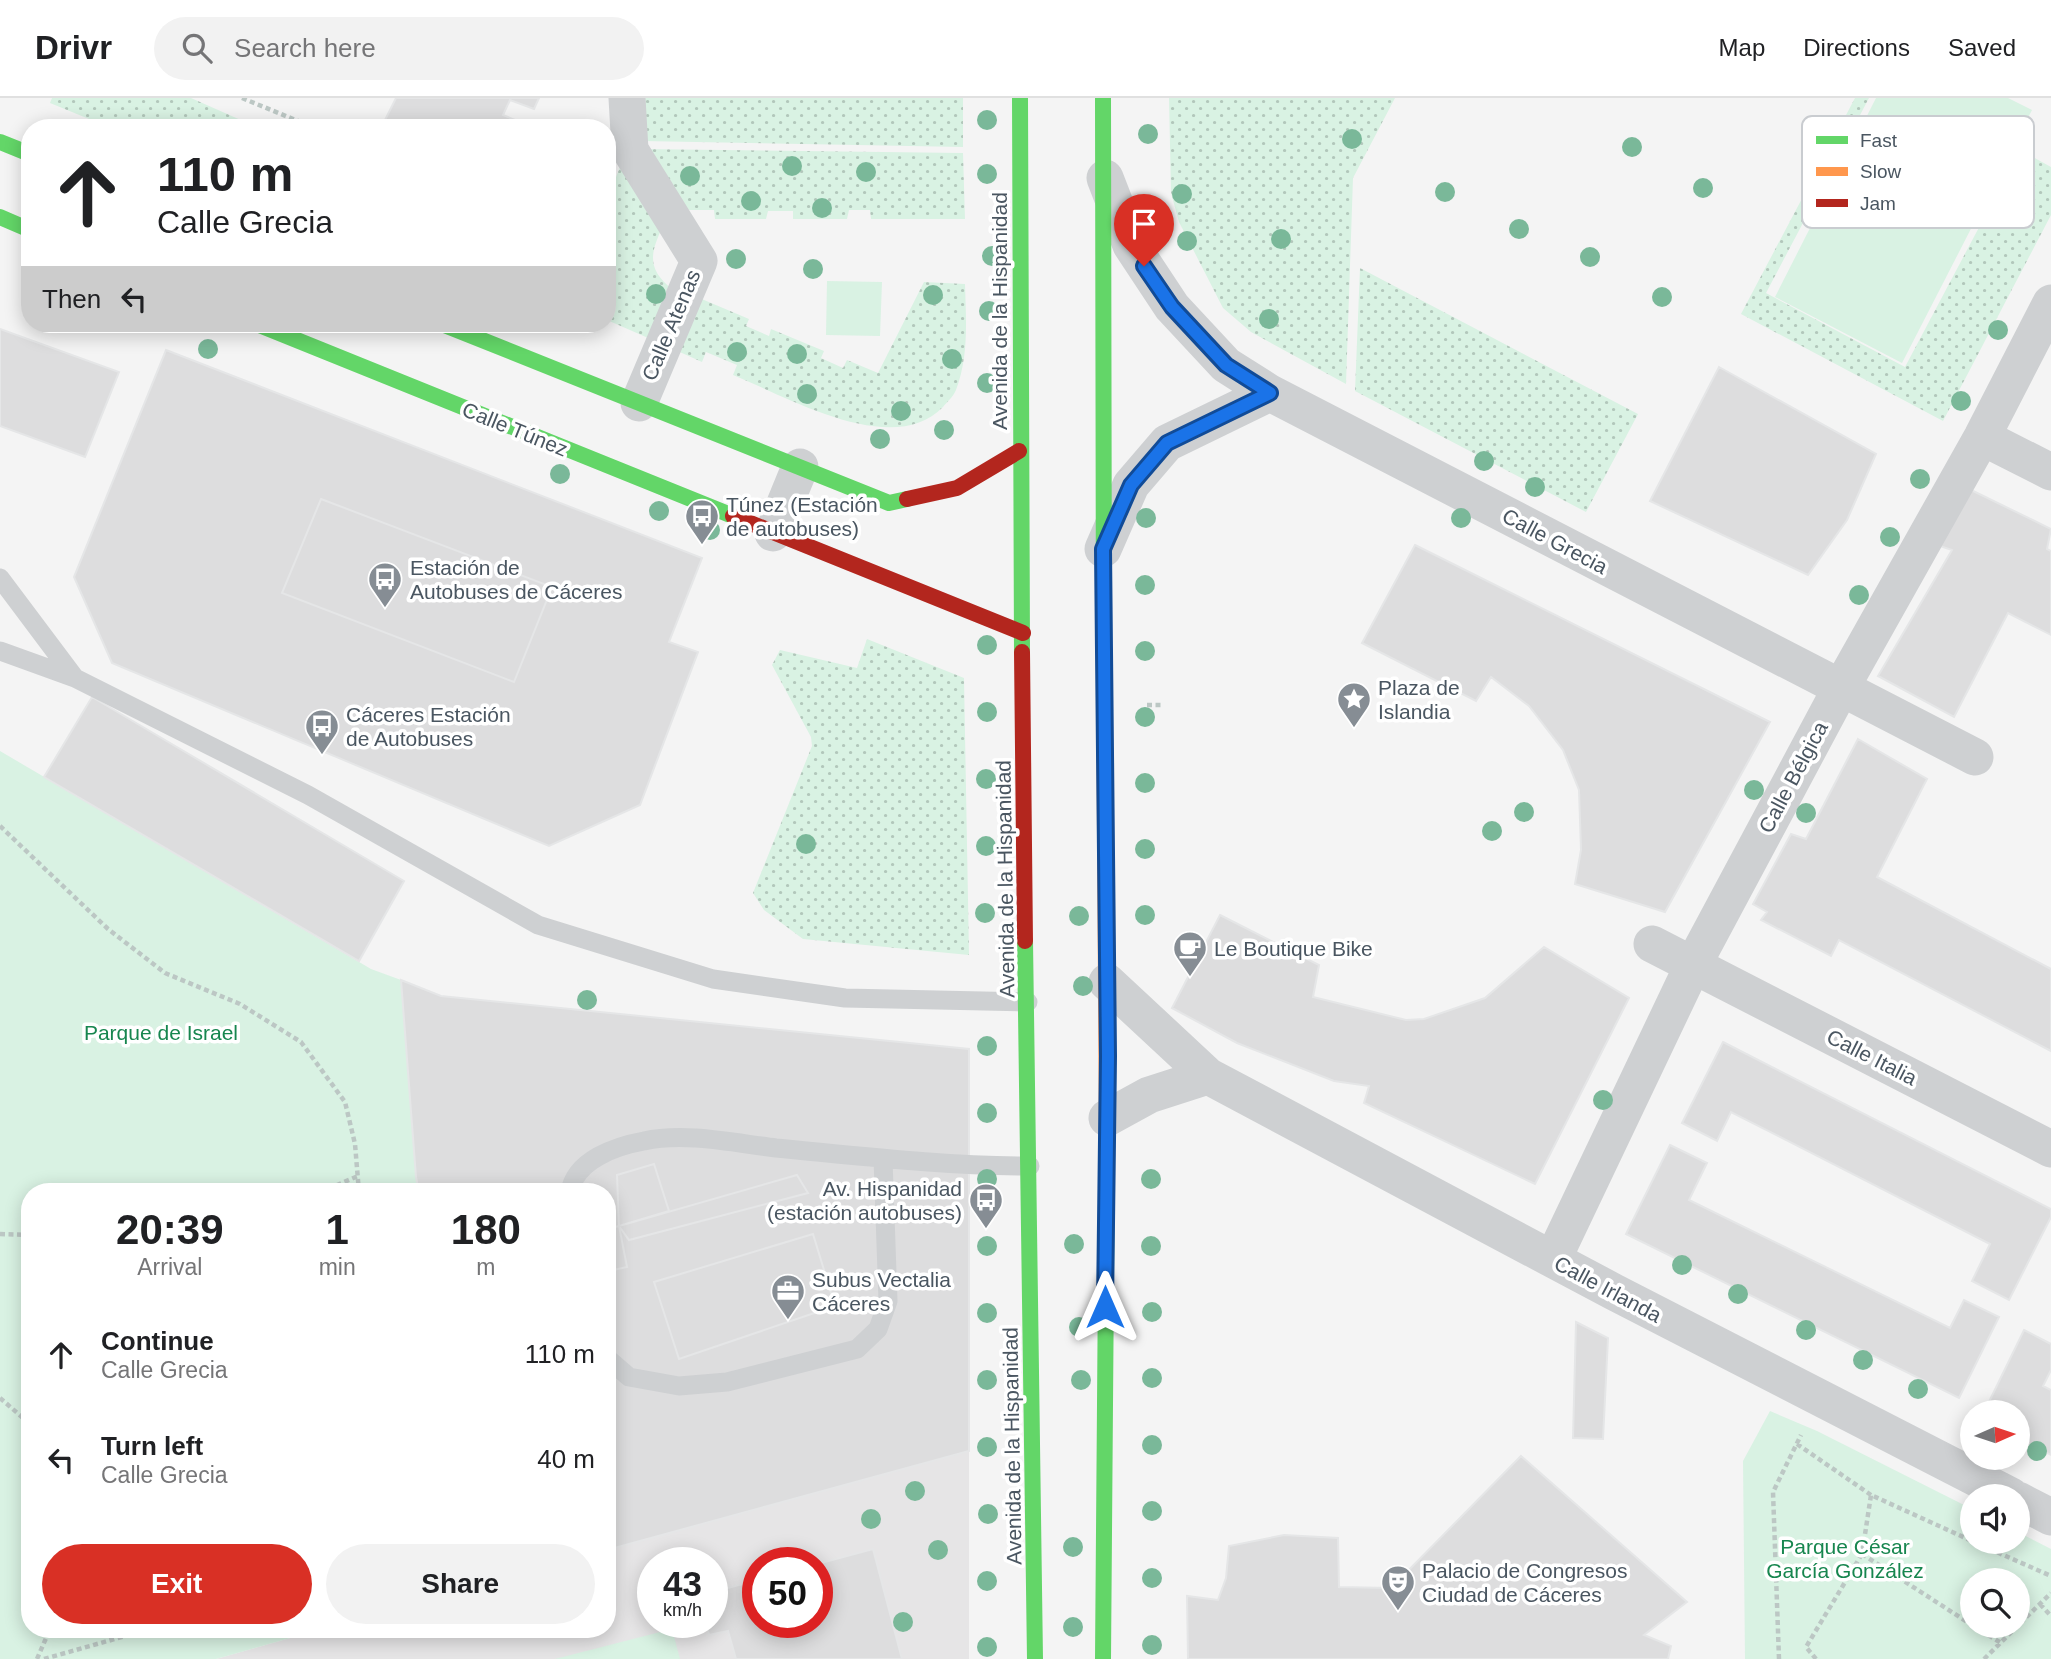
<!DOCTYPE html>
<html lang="en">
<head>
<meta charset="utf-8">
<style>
	body { margin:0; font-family:Helvetica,sans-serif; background:#f2f2f2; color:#202124; height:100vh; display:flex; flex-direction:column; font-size:26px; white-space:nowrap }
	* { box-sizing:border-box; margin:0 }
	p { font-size:23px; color:#757577 }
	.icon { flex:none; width:38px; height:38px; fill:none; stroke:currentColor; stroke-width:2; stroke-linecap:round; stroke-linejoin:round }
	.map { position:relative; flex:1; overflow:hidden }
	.drawer { position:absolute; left:21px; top:1085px; width:595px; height:455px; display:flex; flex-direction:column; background:#fff; border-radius:28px; box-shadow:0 4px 18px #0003 }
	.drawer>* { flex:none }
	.guide { position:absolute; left:21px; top:21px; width:595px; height:214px; border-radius:28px; box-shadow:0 4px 18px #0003; background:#fff; color:#202124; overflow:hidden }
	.needle { width:46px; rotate:87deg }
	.buttons { position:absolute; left:1960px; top:1302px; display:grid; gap:14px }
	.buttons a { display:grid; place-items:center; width:70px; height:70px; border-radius:50%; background:#fff; box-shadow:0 4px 18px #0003; font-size:35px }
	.speed { position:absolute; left:637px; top:1449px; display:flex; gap:14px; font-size:35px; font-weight:700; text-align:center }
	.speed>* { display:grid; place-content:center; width:91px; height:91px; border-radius:50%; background:#fff; box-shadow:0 4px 18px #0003; line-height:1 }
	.speed small { font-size:18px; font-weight:400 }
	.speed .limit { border:10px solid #d22; background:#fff; color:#111 }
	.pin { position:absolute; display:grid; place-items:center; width:60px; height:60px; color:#fff; margin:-72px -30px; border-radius:50% 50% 50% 0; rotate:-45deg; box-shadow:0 0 7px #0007 }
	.pin .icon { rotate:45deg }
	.me { position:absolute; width:77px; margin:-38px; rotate:0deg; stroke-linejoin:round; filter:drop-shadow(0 0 5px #0008) }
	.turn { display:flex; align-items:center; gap:24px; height:147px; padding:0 21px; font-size:32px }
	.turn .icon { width:91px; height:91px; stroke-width:2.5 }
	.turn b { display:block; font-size:49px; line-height:60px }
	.then { display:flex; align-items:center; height:66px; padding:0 21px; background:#0003; gap:14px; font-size:26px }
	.eta { display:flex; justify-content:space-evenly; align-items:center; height:119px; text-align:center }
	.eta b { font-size:42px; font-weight:600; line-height:49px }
	.action { display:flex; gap:14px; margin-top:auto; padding:14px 21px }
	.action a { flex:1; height:80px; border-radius:42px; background:#d93025; color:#fff; font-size:28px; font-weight:600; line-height:80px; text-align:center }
	.action a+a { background:#f2f2f2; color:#202124 }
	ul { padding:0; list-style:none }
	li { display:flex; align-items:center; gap:21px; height:105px; padding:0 21px }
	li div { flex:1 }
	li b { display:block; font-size:26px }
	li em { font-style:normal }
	header { display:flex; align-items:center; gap:42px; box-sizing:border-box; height:98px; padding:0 35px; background:#fff; border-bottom:2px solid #e0e0e0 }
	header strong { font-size:33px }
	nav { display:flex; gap:38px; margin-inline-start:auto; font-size:24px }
	.search { width:490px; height:63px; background:#f2f2f2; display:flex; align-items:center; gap:18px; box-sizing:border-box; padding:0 24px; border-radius:38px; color:#757577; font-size:26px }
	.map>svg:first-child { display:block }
	.education { fill:#e6e5e6; fill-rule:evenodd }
	.grass { fill:url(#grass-dots) }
	.park { fill:#d9f2e3; fill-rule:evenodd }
	.building { fill:#ddddde; stroke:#e5e6e7; stroke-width:2 }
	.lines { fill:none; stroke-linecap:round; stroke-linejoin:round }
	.path { stroke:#bcc7c4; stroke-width:4.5; stroke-dasharray:5 3.5; stroke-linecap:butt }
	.lane { stroke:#ced0d2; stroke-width:19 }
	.street { stroke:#ced0d2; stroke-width:37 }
	.fast { stroke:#63d668; stroke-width:16 }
	.slow { stroke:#ff974d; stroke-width:16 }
	.jam { stroke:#b3261e; stroke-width:16 }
	.tree { fill:#7ab899 }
	.route-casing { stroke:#114b97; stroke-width:18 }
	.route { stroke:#1a73e8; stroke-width:12 }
	.labels { text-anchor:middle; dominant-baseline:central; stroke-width:7; stroke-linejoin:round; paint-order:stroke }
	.street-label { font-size:21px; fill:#4a5661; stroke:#fff }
	.poi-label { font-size:21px; fill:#4a5661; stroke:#fff; text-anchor:start }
	.park-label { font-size:21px; fill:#17864f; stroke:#fff }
	.key { fill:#fff; stroke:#c9ccd0; stroke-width:2 }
	.key-label { font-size:19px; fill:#4a5661 }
</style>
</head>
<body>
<header>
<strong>Drivr</strong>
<div class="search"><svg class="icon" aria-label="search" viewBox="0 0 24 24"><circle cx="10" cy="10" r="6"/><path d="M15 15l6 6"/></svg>Search here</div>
<nav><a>Map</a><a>Directions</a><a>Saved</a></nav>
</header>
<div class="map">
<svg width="2051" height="1561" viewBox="0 0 2051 1561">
	<defs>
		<pattern id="grass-dots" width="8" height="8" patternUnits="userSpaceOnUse" patternTransform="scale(1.75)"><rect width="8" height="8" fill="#d9f2e3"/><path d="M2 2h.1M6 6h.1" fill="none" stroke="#b2c7bb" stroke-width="1.8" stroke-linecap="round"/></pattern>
	</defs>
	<rect width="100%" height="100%" fill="#f4f4f4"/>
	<!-- education -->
	<path class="education" d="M969,1353V1561H216L322,1531H607V1452ZM653,1465H712V1524H653ZM758,1465H817V1524H758Z"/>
	<!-- grass -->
	<path class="grass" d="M52,0H191L259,30H111L50,5Z
		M639,0H963V49L642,43Z
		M1169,0H1395L1353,80L1346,286L1251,234L1223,210L1179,124L1171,95Z
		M1855,0H1869L1766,195L1905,269L2020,52L2051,69V117L1943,323L1741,216Z
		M640,51L963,55L965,121H871L870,112H849L847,121H793V113H768L766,121H715L714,112H689Z
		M622,64L662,130C649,158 648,172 673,192L655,243L607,222V102Z
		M1360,170L1638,316L1586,414L1355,293Z
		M924,184L965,186C966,222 969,258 956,292C953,299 947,304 943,309C893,361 788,299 733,277L737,267L706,254L702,264L673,251L697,199L749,221L746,228L769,238L771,231L824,253L821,260L843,270L847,262L878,275Z
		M867,541L964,580L969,857L803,841L764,812L753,795L812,648L811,639L772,567L780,552L857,570Z"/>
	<!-- park -->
	<path class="park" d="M1876,0H2008L2032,12L1902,265L1775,199Z
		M827,183L882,184L880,238L826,237Z
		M0,653L371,871L401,882L416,1079L419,1094H30V1531H322L216,1561H0Z
		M1770,1313L1817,1333L1972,1411V1444H2018V1434L2051,1451V1561H1745L1743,1363ZM1972,1482H2018V1528H1972Z
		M672,1531L680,1561H555Z"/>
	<!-- building -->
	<path class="building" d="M396,0H539L534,11L510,2L503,17L522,25L520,30H403L385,22Z
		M0,231L119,274L85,359L0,328Z
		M166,252L702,460L669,544L698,554L640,707L549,748L112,565L74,479Z
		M1719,269L1876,356L1847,422L1808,477L1650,403Z
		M1965,389L2051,431L2047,451L2051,453V537L2008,515L1954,619L1878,578L1952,452L1934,446Z
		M321,401L552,489L514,584L282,495Z
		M1415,447L1770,624L1665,814L1575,786L1581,752L1579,692L1563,652L1529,608L1491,579L1476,603L1362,545Z
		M92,599L404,783L359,863L44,679Z
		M1858,641L1927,681L1877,779L2051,871V953L1839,842L1831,858L1761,822L1767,814L1753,806L1791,736L1806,741Z
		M1220,817L1319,867L1313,899L1406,922L1424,921L1485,900L1544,849L1629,900L1535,1086L1364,1005L1369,988L1334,983L1237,945L1172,910Z
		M401,882L441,898L969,951V1353L607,1452V1094H419L416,1079Z
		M1723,944L2051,1111V1119L2009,1202L1972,1183L1990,1146L1731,1014L1717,1043L1682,1025Z
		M1670,1047L1707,1065L1689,1102L1950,1230L1964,1202L1999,1219L1959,1300L1626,1136Z
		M654,1066L669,1113L619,1128L617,1077Z
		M797,1077L808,1095L629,1142L619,1128Z
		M619,1128L627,1169L609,1173L607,1131Z
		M813,1136L835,1208L679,1261L654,1184Z
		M1576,1224L1608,1240L1603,1341L1573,1340Z
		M2024,1232L2051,1246V1272L2043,1288L2051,1292V1357L2018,1340V1314H1984Z
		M1521,1358L1687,1504L1644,1537L1671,1548L1668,1561H1188L1187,1498L1218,1502L1226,1480L1229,1448L1284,1437L1338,1440L1339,1489L1391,1490Z
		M873,1451L902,1561H736L728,1533L709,1537L705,1524H712V1494L758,1482V1524H817V1466Z"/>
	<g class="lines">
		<!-- path -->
		<path class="path" d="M242,0L315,30
			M1147,607H1163
			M0,728L108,831L165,875L240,906L301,944L345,1004L355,1046L359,1094
			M321,1094L358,1078
			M0,1136L30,1137
			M0,1300L30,1326
			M1797,1346L1871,1397
			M1974,1444L2051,1478
			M1862,1456L1972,1527
			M2040,1506L2051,1518
			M1974,1528L2001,1545
			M37,1561L50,1531
			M44,1561L150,1531
			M1779,1561L1773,1394L1801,1337
			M1816,1561L1806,1549L1862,1456L1871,1397L1972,1443
			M1984,1561L2051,1495"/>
		<!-- lane -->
		<path class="lane" d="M0,480L75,580L308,697L538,827L713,881L845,900L1028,904
			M0,553L75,580
			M570,1094C575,1062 616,1048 644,1043C685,1034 734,1045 776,1050C861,1058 945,1068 1030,1068
			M607,1260L629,1279L679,1288L727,1284L857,1251L878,1231L888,1203L883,1061"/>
		<!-- street -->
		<path class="street" d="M627,0L630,52L699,163L639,305
			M1105,80L1131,147L1172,209L1226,267L1270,295L1975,659
			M1982,339L2051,374
			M773,435L800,369
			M1103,451L1131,387L1167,345L1270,295
			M1652,846L2051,1051
			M1107,884L1208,978L1614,1194L2011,1398
			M1107,1020L1149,997L1208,978
			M1553,1161L1693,867L1841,590L1982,339L2051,205
			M2018,1402L2051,1419"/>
		<!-- fast -->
		<path class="fast" d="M1020,0L1022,554
			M1103,0L1104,575
			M0,44L30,56
			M0,119L30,132
			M257,226L733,418
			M442,226L889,405L907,401
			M1025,843L1035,1561
			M1103,1561L1107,1052"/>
		<!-- slow -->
		<path class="slow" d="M1104,575L1107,1052"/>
		<!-- jam -->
		<path class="jam" d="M907,401L957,390L1019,353
			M733,418L1023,535
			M1022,554L1025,843"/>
	</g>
	<!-- trees -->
	<g class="tree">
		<circle cx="987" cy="22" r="10"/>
		<circle cx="1148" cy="36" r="10"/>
		<circle cx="1352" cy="41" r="10"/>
		<circle cx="1632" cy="49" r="10"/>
		<circle cx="792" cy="68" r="10"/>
		<circle cx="866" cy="74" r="10"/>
		<circle cx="987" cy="76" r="10"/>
		<circle cx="690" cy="78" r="10"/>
		<circle cx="1703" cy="90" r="10"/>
		<circle cx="1445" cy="94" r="10"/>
		<circle cx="1182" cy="96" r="10"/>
		<circle cx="751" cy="103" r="10"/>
		<circle cx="822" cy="110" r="10"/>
		<circle cx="1519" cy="131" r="10"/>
		<circle cx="1281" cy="141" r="10"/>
		<circle cx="1187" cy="143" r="10"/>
		<circle cx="992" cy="158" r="10"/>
		<circle cx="1590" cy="159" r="10"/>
		<circle cx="736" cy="161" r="10"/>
		<circle cx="813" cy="171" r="10"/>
		<circle cx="656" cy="196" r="10"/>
		<circle cx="933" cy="197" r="10"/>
		<circle cx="1662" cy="199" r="10"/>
		<circle cx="989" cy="213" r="10"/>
		<circle cx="1269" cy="221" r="10"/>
		<circle cx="1998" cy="232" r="10"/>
		<circle cx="208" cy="251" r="10"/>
		<circle cx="737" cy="254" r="10"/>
		<circle cx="797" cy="256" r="10"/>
		<circle cx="952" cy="261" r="10"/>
		<circle cx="987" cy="285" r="10"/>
		<circle cx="807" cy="296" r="10"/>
		<circle cx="1961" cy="303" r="10"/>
		<circle cx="901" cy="313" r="10"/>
		<circle cx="944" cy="332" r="10"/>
		<circle cx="880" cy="341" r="10"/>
		<circle cx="1484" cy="363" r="10"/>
		<circle cx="560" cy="376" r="10"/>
		<circle cx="1920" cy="381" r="10"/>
		<circle cx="1535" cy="389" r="10"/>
		<circle cx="659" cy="413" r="10"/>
		<circle cx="1146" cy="420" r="10"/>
		<circle cx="1461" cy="420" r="10"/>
		<circle cx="710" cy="432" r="10"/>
		<circle cx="1890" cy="439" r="10"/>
		<circle cx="1145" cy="487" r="10"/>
		<circle cx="1859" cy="497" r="10"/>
		<circle cx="987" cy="547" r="10"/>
		<circle cx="1145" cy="553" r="10"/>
		<circle cx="987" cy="614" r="10"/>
		<circle cx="1145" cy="619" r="10"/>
		<circle cx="986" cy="681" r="10"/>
		<circle cx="1145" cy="685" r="10"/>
		<circle cx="1754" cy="692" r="10"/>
		<circle cx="1524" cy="714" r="10"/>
		<circle cx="1806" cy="715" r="10"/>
		<circle cx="1492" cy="733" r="10"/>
		<circle cx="806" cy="746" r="10"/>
		<circle cx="986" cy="748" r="10"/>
		<circle cx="1145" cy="751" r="10"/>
		<circle cx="985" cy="815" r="10"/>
		<circle cx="1145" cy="817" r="10"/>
		<circle cx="1079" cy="818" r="10"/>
		<circle cx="1083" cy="888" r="10"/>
		<circle cx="587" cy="902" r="10"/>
		<circle cx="987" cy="948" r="10"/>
		<circle cx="1603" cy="1002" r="10"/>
		<circle cx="987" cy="1015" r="10"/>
		<circle cx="987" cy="1081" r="10"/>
		<circle cx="1151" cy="1081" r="10"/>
		<circle cx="1074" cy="1146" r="10"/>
		<circle cx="987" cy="1148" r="10"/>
		<circle cx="1151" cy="1148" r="10"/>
		<circle cx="1682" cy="1167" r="10"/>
		<circle cx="1738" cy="1196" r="10"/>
		<circle cx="1152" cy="1214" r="10"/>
		<circle cx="987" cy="1215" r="10"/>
		<circle cx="1079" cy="1229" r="10"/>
		<circle cx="1806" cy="1232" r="10"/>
		<circle cx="1863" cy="1262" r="10"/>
		<circle cx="1152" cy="1280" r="10"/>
		<circle cx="987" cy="1282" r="10"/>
		<circle cx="1081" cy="1282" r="10"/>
		<circle cx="1918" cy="1291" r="10"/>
		<circle cx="1152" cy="1347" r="10"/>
		<circle cx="987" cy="1349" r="10"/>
		<circle cx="2037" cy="1353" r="10"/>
		<circle cx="915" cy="1393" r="10"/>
		<circle cx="1152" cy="1413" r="10"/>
		<circle cx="988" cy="1416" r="10"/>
		<circle cx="871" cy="1421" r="10"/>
		<circle cx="1073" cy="1449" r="10"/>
		<circle cx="938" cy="1452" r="10"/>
		<circle cx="1152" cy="1480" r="10"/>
		<circle cx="987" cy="1483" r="10"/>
		<circle cx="903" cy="1524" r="10"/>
		<circle cx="1073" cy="1529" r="10"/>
		<circle cx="1152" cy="1547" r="10"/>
		<circle cx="987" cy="1549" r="10"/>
	</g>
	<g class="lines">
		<!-- route casing -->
		<g class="route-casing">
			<path id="route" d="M1105,1209L1108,958L1103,451L1131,387L1167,345L1270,295L1226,267L1172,209L1144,168"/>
		</g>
		<!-- route -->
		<use href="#route" class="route"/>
	</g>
	<!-- icons -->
	<defs>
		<g id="bus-pin" transform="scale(1.75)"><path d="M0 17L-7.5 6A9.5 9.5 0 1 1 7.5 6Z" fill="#868d94" stroke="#fff"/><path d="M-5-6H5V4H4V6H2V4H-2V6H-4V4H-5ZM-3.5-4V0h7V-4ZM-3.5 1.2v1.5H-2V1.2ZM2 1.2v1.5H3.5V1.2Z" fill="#fff"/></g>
		<g id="sight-pin" transform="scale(1.75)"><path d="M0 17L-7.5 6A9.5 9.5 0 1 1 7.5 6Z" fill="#868d94" stroke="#fff"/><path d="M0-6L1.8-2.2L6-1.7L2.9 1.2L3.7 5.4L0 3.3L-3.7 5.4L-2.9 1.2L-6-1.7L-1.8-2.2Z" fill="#fff"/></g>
		<g id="cafe-pin" transform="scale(1.75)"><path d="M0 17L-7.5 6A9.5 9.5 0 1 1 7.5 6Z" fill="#868d94" stroke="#fff"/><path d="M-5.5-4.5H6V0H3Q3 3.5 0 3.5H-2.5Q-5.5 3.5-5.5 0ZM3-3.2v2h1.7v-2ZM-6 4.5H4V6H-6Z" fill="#fff"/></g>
		<g id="office-pin" transform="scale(1.75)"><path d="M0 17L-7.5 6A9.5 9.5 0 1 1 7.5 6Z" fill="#868d94" stroke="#fff"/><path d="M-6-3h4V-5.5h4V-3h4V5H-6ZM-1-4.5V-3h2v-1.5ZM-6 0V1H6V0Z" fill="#fff"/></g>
		<g id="theatre-pin" transform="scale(1.75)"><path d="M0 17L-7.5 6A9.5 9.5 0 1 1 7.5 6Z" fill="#868d94" stroke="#fff"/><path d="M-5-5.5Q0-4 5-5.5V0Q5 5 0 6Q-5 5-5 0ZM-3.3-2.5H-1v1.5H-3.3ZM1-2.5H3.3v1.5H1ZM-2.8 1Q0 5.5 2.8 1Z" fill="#fff"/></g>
	</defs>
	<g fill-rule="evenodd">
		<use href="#bus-pin" x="702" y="418"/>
		<use href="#bus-pin" x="385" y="481"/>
		<use href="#sight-pin" x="1354" y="601"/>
		<use href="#bus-pin" x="322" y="628"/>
		<use href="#cafe-pin" x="1190" y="850"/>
		<use href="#bus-pin" x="986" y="1102"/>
		<use href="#office-pin" x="788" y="1193"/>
		<use href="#theatre-pin" x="1398" y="1484"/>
	</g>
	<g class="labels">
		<!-- street labels -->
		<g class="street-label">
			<text transform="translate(999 213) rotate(-90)">Avenida de la Hispanidad</text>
			<text transform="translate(671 227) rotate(-67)">Calle Atenas</text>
			<text transform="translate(515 331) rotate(22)">Calle Túnez</text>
			<text transform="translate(1555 443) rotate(28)">Calle Grecia</text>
			<text transform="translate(1793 679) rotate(-62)">Calle Bélgica</text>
			<text transform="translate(1005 781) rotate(-91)">Avenida de la Hispanidad</text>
			<text transform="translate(1872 959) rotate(27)">Calle Italia</text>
			<text transform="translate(1608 1191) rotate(28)">Calle Irlanda</text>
			<text transform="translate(1012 1348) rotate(-91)">Avenida de la Hispanidad</text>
		</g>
		<!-- poi labels -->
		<g class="poi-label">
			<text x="726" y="406">Túnez (Estación<tspan x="726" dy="24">de autobuses)</tspan></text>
			<text x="410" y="469">Estación de<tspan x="410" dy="24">Autobuses de Cáceres</tspan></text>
			<text x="1378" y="589">Plaza de<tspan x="1378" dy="24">Islandia</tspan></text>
			<text x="346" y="616">Cáceres Estación<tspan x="346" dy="24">de Autobuses</tspan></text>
			<text x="1214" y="850">Le Boutique Bike</text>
			<text x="962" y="1090" text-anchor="end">Av. Hispanidad<tspan x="962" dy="24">(estación autobuses)</tspan></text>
			<text x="812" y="1181">Subus Vectalia<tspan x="812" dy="24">Cáceres</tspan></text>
			<text x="1422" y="1472">Palacio de Congresos<tspan x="1422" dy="24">Ciudad de Cáceres</tspan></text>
		</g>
		<!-- park labels -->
		<g class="park-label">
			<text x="161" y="934">Parque de Israel</text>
			<text x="1845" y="1448">Parque César<tspan x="1845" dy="24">García González</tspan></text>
		</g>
	</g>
	<!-- legend -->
	<rect x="1802" y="18" width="232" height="112" rx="10" class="key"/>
	<rect x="1816" y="38" width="32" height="8" fill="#63d668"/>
	<rect x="1816" y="69" width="32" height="9" fill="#ff974d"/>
	<rect x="1816" y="101" width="32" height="8" fill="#b3261e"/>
	<g class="key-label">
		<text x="1860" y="49">Fast</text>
		<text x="1860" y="80">Slow</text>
		<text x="1860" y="112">Jam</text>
	</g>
</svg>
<div class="buttons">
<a><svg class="needle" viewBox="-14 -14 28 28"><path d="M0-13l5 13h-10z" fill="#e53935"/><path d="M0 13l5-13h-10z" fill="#757577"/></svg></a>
<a><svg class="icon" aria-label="sound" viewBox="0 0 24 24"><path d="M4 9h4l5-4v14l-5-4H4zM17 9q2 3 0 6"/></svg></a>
<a><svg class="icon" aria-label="search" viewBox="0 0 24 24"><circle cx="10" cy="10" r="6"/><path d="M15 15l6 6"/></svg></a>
</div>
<div class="speed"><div>43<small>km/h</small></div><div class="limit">50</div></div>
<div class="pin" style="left:1144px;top:168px;background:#d93025"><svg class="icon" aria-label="arrive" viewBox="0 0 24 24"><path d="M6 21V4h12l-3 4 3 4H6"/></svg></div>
<svg class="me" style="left:1105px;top:1209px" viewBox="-20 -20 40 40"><path d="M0-17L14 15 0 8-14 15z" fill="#1a73e8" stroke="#fff" stroke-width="4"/></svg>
<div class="guide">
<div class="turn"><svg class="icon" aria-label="ahead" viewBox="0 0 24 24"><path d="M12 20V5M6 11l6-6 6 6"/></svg><div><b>110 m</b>Calle Grecia</div></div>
<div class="then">Then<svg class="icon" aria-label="left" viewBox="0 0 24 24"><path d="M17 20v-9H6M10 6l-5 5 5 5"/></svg></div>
</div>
<section class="drawer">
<div class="eta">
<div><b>20:39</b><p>Arrival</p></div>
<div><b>1</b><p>min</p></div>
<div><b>180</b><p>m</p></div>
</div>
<ul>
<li><svg class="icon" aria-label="ahead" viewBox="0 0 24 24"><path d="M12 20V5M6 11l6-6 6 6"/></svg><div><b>Continue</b><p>Calle Grecia</p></div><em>110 m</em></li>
<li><svg class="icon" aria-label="left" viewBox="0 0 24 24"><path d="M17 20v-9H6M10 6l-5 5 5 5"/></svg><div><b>Turn left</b><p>Calle Grecia</p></div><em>40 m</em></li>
</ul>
<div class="action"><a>Exit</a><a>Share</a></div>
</section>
</div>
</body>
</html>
